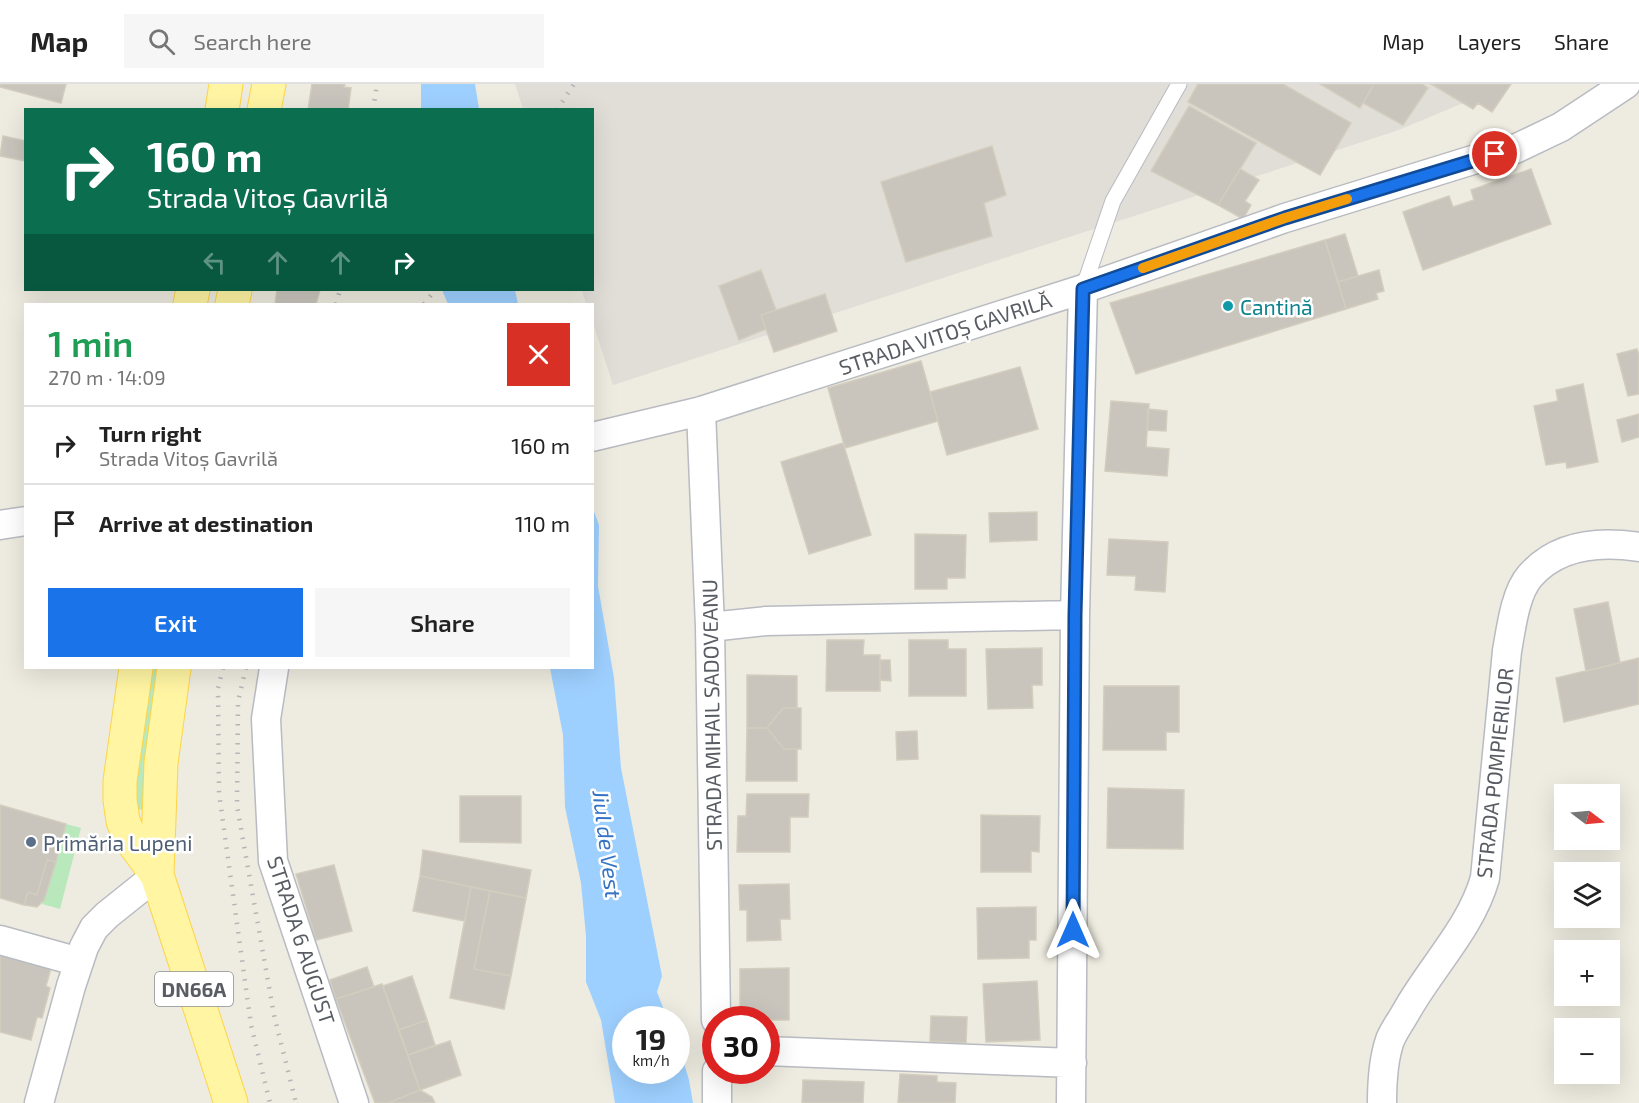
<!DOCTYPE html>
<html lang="en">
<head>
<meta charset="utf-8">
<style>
	body { margin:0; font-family:"Exo 2",sans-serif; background:#f6f6f6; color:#222; height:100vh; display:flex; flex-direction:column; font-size:22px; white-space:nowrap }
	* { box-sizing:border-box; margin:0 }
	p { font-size:20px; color:#767676 }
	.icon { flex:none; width:33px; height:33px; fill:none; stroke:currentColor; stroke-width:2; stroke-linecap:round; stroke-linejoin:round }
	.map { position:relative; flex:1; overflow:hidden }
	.details { position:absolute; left:24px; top:219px; width:570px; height:366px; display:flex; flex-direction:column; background:#fff; border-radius:0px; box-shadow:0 6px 24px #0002 }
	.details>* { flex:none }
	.banner { position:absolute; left:24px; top:24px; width:570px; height:183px; border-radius:0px; box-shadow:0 6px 24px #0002; background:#0b6e4f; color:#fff; overflow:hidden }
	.needle { width:39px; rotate:106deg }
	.tools { position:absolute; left:1554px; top:700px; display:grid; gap:12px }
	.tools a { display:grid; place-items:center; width:66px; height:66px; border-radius:0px; background:#fff; box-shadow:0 6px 24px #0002; font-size:30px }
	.speed { position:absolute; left:612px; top:922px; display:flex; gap:12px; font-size:30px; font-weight:700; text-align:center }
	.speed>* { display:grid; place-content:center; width:78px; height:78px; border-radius:50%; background:#fff; box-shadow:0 6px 24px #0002; line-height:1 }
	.speed small { font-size:15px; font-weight:400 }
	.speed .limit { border:9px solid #d22; background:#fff; color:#111 }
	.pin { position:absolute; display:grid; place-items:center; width:51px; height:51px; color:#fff; margin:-26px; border:3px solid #fff; border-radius:50%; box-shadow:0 2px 6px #0007 }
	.me { position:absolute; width:66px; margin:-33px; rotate:0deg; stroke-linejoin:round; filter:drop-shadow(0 0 4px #0008) }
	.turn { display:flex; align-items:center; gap:21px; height:126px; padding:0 24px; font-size:27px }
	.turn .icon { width:78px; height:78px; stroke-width:2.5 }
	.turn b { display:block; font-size:42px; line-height:51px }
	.lanes { display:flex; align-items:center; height:57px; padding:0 24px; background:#0003; justify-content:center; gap:30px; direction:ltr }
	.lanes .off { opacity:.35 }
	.round { display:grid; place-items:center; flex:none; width:63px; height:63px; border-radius:0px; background:#f6f6f6 }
	.summary { display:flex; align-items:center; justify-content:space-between; height:102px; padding:0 24px }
	h1 { font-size:36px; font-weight:600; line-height:45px; color:#1e9e55 }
	.primary-button { display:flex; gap:12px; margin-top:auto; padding:12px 24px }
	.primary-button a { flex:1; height:69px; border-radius:0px; background:#1a73e8; color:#fff; font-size:24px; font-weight:600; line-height:69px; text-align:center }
	.primary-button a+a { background:#f6f6f6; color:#222 }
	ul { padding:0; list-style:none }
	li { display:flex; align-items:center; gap:18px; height:78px; padding:0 24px; border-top:2px solid #e0e0e0 }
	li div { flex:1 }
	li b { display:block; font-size:22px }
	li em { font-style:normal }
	header { display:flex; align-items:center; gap:36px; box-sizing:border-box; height:84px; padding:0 30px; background:#fff; border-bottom:2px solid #e0e0e0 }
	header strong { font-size:28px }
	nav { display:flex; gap:33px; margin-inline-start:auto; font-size:21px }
	.search { width:420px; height:54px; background:#f6f6f6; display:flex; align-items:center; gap:15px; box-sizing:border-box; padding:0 21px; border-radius:0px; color:#767676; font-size:22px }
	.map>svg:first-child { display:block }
	.industrial { fill:#e1ded8 }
	.green { fill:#b9e8bc }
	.water { fill:#9ed0ff }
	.building { fill:#c9c5bd; stroke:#d3cdbe; stroke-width:1.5 }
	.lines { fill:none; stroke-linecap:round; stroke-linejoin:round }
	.lane-casing { stroke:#b8bbc1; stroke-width:17 }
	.street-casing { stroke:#b8bbc1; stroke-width:31 }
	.primary-casing { stroke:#fed449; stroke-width:35 }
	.lane { stroke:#fff; stroke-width:15 }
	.street { stroke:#fff; stroke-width:28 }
	.primary { stroke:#fff5a3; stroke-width:33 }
	.rail { stroke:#b4b5b6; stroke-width:4.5; stroke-dasharray:1.5 8; stroke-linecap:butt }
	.route-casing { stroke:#114b97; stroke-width:15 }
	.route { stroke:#1a73e8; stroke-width:10 }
	.slow { stroke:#f59e0b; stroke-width:10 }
	.culture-dot { fill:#0f9aa8; stroke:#fff; stroke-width:2 }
	.service-dot { fill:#5c6f8a; stroke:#fff; stroke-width:2 }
	.labels { text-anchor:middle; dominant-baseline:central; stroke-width:5; stroke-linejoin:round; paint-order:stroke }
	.shield { fill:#fff; stroke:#8b8e92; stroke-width:1.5 }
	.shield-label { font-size:20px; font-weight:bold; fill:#595d63 }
	.culture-label { font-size:21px; fill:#0d838f; stroke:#fff; text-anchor:start }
	.street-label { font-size:21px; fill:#595d63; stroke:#fff }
	.service-label { font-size:21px; fill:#4e5e75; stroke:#fff; text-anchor:start }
	.water-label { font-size:22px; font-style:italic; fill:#3573c4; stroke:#fff }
</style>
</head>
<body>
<header>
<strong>Map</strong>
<div class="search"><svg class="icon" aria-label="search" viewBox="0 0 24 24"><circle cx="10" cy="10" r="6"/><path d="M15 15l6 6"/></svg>Search here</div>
<nav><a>Map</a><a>Layers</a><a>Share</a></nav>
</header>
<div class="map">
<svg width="1639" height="1019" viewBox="0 0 1639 1019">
	<rect width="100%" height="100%" fill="#eeebe0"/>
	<!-- industrial -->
	<path class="industrial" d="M515,0H1509L1396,47L613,301L593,239L592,220H586L582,206H592V26L523,25Z"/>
	<!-- green -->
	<path class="green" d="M150,584H167L144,726L137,725L131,709Z
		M66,740L81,744L60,825L42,820Z"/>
	<!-- water -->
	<path class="water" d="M421,0H475L479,25H421Z
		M442,206H515L518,220H448Z
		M593,425L599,441L598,502L614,594L621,684L662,892L657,908L668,936H626V987H676L677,956L689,996L693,1019H615L601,936L586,898V852L581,799L565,723L563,651L550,584H592Z"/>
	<!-- building -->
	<path class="building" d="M0,0H66L61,19L0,3Z
		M312,0H345L344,3L351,4L348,26H308Z
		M1198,0H1283L1351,39L1320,91L1188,18Z
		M1320,0H1374L1360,24Z
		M1374,0H1422L1428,4L1403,41L1363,19Z
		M1431,0H1511L1492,28L1478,19L1473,25Z
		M1189,22L1256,59L1218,121L1151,87Z
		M3,52L26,57V77L0,72Z
		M992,62L1006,111L984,119L992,152L906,178L881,98Z
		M1240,85L1259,96L1245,117L1251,121L1243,135L1218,121Z
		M1531,85L1551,140L1423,186L1403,128L1449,112L1453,123L1474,116L1471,106Z
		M1345,150L1358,192L1338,198L1325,156Z
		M1325,156L1346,225L1136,290L1110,219Z
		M761,186L776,226L761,231L766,245L739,256L719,202Z
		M1379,186L1384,207L1376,209L1378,215L1346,225L1338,198Z
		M277,206H320L316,220H275Z
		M825,210L837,247L774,268L761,231Z
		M1637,265L1639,271V310L1628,312L1617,270Z
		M921,277L938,337L845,364L828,304Z
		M1020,283L1038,345L947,371L930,308Z
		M1583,300L1598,378L1567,384L1566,378L1546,381L1534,322L1558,317L1556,306Z
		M1111,317L1149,320L1146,363L1169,365L1167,392L1105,387Z
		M1148,325L1167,327L1166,347L1147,346Z
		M1639,330V353L1622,358L1617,336Z
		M843,359L871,451L809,470L781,378Z
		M1037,428V456L990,458L989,429Z
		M915,450L966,451L965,494H947V505H915Z
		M1109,455L1168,458L1165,508L1135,506L1136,492L1107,491Z
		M1608,518L1620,579L1586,587L1574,525Z
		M827,556H864L863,571H880V607H826Z
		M909,556H948V565H966V612H909Z
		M1042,564V601H1032L1033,624L988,625L986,565Z
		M1639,574V620L1564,638L1556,594Z
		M880,576H890L891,597L880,596Z
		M747,591L797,592V624H783L767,644H747Z
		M1104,602H1179V648H1166V666H1103Z
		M783,624H801V665H784L767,644Z
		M747,644H767L784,665H797V697H746Z
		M917,647L918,675L897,676L896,648Z
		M1108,704L1184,706L1183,765L1107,764Z
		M747,710H809L808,733H790V768H737L738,732H746Z
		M460,712H521V759L460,758Z
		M0,721L66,740L56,778L47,776L37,811L28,808L24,821L0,814Z
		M981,731L1040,732L1039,768L1031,767V788H981Z
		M423,766L531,786L526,814L420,792Z
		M47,776L56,778L44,816L37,823L24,821L28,808L37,811Z
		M334,781L352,847L316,856L296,790Z
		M420,792L471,803L465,837L413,827Z
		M789,800L790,835H780L781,856L747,857V826H740L739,801Z
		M471,803L490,807L474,885L511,892L504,925L450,914Z
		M490,807L526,814L511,892L474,885Z
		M1036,823V856H1029V874L978,875L977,824Z
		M0,870L51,884L46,902L50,904L42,934L37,933L31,956L0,948Z
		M367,883L374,903L336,915L330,896Z
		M789,884V936H740V885Z
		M412,892L427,936L399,946L383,902Z
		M1037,897L1040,956L986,958L983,900Z
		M382,900L420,1006L388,1019H375L336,915Z
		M931,932L967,933L966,959L930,957Z
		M427,936L435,961L408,971L399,946Z
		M450,957L461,991L420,1006L408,971Z
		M900,990L937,992V998L956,999L955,1019H898Z
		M803,996L864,998L863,1019H802Z
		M420,1006L432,1013L435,1019H388Z"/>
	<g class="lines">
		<!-- lane casing -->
		<g class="lane-casing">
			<path id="lane" d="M1083,205L1113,117L1179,0"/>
		</g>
		<!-- street casing -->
		<g class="street-casing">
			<path id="street" d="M701,327L710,543L716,936
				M592,353L701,327L1083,205L1285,134L1476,75L1515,65L1561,43L1626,0
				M0,441L26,437
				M710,543L766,537L1075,531
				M274,584L266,635L273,777L354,1019
				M0,856L79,878
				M766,967L1072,979
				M717,987V1019
				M39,1019L71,902L84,863L94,844L107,831L157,791
				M1071,1019L1075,531L1083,205
				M1382,1019C1382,997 1383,976 1390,956C1394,946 1401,937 1406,928C1431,883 1471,844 1485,794L1507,567C1511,545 1515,509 1530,492C1558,460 1600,457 1639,463"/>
		</g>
		<!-- primary casing -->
		<g class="primary-casing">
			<path id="primary" d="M222,26L226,0
				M264,26L269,0
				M190,220L193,206
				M232,220L235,206
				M136,584L120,697V716L123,737L130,754L157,791L231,1019
				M157,791L161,679L174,584"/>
		</g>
		<!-- lane -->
		<use href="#lane" class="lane"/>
		<!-- street -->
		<use href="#street" class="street"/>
		<!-- primary -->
		<use href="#primary" class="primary"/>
		<!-- rail -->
		<path class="rail" d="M373,26L377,0
			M557,26L574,0
			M336,220L340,206
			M424,220L435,206
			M223,584L218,604L219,709L251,941L270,1019
			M246,584L238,617L237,722L274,931L296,1019"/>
	</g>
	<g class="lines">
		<!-- route casing -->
		<g class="route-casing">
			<path id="route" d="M1073,846L1075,531L1083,205L1285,134L1495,70"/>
		</g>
		<!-- route -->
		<use href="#route" class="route"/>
		<!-- slow -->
		<path class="slow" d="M1143,184L1285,134L1347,115"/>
	</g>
	<!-- markers -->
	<circle class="culture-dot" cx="1228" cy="222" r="6"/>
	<circle class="service-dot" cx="31" cy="758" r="6"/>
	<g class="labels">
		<!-- shield labels -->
		<rect class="shield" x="155" y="888" width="78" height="34" rx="4.5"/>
		<g class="shield-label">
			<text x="194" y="905">DN66A</text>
		</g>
		<!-- culture labels -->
		<g class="culture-label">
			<text x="1240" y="222">Cantină</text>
		</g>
		<!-- street labels -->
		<g class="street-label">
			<text transform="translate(945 249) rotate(-18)">STRADA VITOȘ GAVRILĂ</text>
			<text transform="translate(711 631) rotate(-91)">STRADA MIHAIL SADOVEANU</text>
			<text transform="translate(1494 689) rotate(-84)">STRADA POMPIERILOR</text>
			<text transform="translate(302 856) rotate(72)">STRADA 6 AUGUST</text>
		</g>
		<!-- service labels -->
		<g class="service-label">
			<text x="43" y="758">Primăria Lupeni</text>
		</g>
		<!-- water labels -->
		<g class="water-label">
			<text transform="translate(608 760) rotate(83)">Jiul de Vest</text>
		</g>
	</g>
</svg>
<div class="tools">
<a><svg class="needle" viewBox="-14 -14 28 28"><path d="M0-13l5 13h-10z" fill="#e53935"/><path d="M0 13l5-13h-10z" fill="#767676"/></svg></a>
<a><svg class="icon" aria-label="layers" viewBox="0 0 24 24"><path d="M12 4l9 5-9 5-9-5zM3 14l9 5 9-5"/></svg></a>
<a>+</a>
<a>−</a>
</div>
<div class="speed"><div>19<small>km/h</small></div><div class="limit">30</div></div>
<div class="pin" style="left:1495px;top:70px;background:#d93025"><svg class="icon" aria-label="arrive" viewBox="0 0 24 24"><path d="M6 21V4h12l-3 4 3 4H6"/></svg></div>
<svg class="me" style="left:1073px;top:846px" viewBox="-20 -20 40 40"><path d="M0-17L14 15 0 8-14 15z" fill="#1a73e8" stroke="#fff" stroke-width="4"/></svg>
<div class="banner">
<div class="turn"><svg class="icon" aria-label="right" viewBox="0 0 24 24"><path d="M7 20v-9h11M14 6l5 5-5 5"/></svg><div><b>160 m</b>Strada Vitoș Gavrilă</div></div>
<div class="lanes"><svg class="icon off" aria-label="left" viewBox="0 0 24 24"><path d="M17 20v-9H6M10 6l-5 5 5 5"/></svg><svg class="icon off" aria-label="ahead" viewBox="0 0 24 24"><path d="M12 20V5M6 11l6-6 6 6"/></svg><svg class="icon off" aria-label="ahead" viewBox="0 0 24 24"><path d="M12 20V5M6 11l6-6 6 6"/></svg><svg class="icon" aria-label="right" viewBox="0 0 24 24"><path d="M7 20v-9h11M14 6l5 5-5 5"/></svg></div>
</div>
<section class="details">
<div class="summary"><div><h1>1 min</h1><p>270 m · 14:09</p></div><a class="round" style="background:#d93025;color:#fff"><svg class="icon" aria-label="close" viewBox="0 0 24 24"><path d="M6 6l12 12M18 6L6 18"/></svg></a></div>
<ul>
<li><svg class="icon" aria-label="right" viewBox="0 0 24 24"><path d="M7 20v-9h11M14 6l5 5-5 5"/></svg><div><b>Turn right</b><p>Strada Vitoș Gavrilă</p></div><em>160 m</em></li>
<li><svg class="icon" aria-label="arrive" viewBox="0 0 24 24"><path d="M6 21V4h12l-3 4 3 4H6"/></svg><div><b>Arrive at destination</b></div><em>110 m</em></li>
</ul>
<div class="primary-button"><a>Exit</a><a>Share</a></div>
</section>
</div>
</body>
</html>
